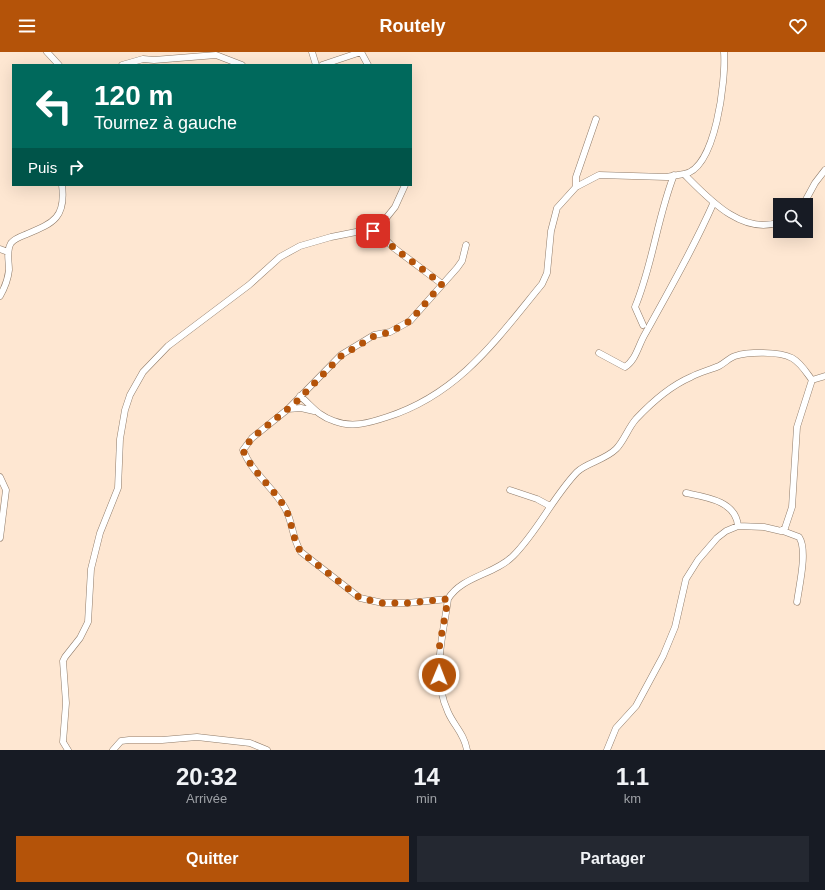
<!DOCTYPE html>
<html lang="fr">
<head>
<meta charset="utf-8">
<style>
	body { margin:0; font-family:Helvetica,sans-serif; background:#242831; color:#f1f3f6; height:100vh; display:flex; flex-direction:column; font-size:15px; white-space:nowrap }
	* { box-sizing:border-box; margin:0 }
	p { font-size:13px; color:#9ea1a6 }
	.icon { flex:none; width:22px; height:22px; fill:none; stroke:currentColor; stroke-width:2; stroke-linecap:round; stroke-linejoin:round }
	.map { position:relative; height:698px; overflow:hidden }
	.details { display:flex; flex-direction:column; background:#171b24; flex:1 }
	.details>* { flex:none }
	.guide { position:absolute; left:12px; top:12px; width:400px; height:122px; border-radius:0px; box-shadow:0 4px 16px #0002; background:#00695c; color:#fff; overflow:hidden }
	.tools { position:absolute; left:773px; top:146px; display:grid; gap:8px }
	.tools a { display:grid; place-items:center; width:40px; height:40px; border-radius:0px; background:#171b24; box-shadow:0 4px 16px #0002; font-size:20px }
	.pin { position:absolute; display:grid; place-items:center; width:34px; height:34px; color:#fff; margin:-17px; border-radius:8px; box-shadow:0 2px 6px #0006 }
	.me { position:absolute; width:44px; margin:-22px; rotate:1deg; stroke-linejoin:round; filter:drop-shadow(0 0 3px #0008) }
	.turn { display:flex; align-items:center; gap:14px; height:84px; padding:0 16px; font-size:18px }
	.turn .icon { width:52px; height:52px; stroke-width:2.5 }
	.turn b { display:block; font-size:28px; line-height:34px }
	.then { display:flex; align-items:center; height:38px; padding:0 16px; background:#0003; gap:8px; font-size:15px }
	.eta { display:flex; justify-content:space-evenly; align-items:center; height:68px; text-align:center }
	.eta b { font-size:24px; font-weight:800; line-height:28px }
	.action { display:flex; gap:8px; margin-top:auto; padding:8px 16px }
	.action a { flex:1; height:46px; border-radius:0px; background:#b45309; color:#fff; font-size:16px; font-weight:800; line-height:46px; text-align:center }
	.action a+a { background:#242831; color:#f1f3f6 }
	header { display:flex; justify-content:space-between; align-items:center; height:52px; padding:0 16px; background:#b45309; color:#fff; font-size:18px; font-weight:800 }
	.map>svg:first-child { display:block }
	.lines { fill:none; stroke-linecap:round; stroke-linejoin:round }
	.minor-casing { stroke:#8f7b69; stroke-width:7 }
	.minor { stroke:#fff; stroke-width:6 }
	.route { stroke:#b45309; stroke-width:7; stroke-dasharray:0 12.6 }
</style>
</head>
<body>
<header><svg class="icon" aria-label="menu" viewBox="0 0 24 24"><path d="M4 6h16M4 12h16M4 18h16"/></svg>Routely<svg class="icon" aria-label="heart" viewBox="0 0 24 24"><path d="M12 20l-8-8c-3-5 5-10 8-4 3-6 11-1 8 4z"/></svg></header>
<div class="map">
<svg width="825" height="698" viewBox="0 0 825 698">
	<rect width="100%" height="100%" fill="#fee7d2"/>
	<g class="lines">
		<!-- minor casing -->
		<g class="minor-casing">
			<path id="minor" d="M47,0L59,13
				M312,0L316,13
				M361,0L368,13
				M122,13L143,7L154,8L216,3L242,13
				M322,13L361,0
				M684,122C716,117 726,27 724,0
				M576,135V125L596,67
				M803,153L815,131L825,118
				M375,180L395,155L405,133
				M0,197L8,200
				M0,244C4,237 8,227 9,218C9,209 6,199 11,191C15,186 22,184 27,182C54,171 66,165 62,133
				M643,273L635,255C653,212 657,166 674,123
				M599,301L625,315C636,308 638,294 645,282C669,239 693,197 713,152
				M812,328L825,324
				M300,344C312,354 318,364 334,369C352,376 369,371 387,365C459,342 496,288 542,232L547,221L551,179L557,156L576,135L599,123L666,125L684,122C708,146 742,184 780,170
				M288,357L301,356L314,359
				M0,425L6,438L0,486
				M510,438L537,447L550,454
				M686,441C706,445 736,449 738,474
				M783,479L799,485C808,498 799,534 797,550
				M448,547L407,551H383L360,546L301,500C292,487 293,470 285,456C274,436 252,421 243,398L252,386L288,357L341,303L374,283L390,280L410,269L457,216L462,209L466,193
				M68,698L63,690L66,651L63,609L65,605L80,586L88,570L91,517L100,481L118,436L120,387L125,358L130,343L143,320L168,294L249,233L280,205L300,194L331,185L361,179H373L380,182L394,196L442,232
				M113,698L121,689L129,688H162L197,685L250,691L267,698
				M467,698C464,681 454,674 448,660C431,623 443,585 448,547C462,524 494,523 513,504C538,479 553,445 577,420C586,411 605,408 616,397C624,389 628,376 636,367C652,350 670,334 691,325C700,320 710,318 719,314C725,311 729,306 735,304C748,300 779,299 792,306C801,311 806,320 812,328
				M607,698L616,676L636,654L663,604L675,575L686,527L698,508L717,486L726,479L738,474L764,475L781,479L785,476L792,455L797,375L812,328"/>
		</g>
		<!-- minor -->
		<use href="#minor" class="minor"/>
	</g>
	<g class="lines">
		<!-- route -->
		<path class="route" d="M373,179L380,182L394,196L442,232L410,269L390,280L374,284L341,304L295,351L252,386L243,398C251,418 270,433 282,451C293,466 291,486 301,500L360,546L382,551H407L448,547L439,597V623"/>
	</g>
</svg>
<div class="tools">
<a><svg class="icon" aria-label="search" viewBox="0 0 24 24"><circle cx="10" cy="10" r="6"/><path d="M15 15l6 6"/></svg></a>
</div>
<div class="pin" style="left:373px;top:179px;background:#d93025"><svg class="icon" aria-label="arrive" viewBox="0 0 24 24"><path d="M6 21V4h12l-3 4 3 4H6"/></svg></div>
<svg class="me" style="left:439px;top:623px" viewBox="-20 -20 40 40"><circle r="17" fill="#b45309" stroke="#fff" stroke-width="3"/><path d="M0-11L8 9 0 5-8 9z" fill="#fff"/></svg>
<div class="guide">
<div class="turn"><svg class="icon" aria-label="left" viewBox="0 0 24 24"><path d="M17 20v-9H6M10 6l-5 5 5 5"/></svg><div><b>120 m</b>Tournez à gauche</div></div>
<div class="then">Puis<svg class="icon" aria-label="right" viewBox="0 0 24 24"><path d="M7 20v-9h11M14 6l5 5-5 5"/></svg></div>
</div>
</div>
<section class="details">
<div class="eta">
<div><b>20:32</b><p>Arrivée</p></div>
<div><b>14</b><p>min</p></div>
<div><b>1.1</b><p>km</p></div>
</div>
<div class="action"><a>Quitter</a><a>Partager</a></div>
</section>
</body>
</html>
